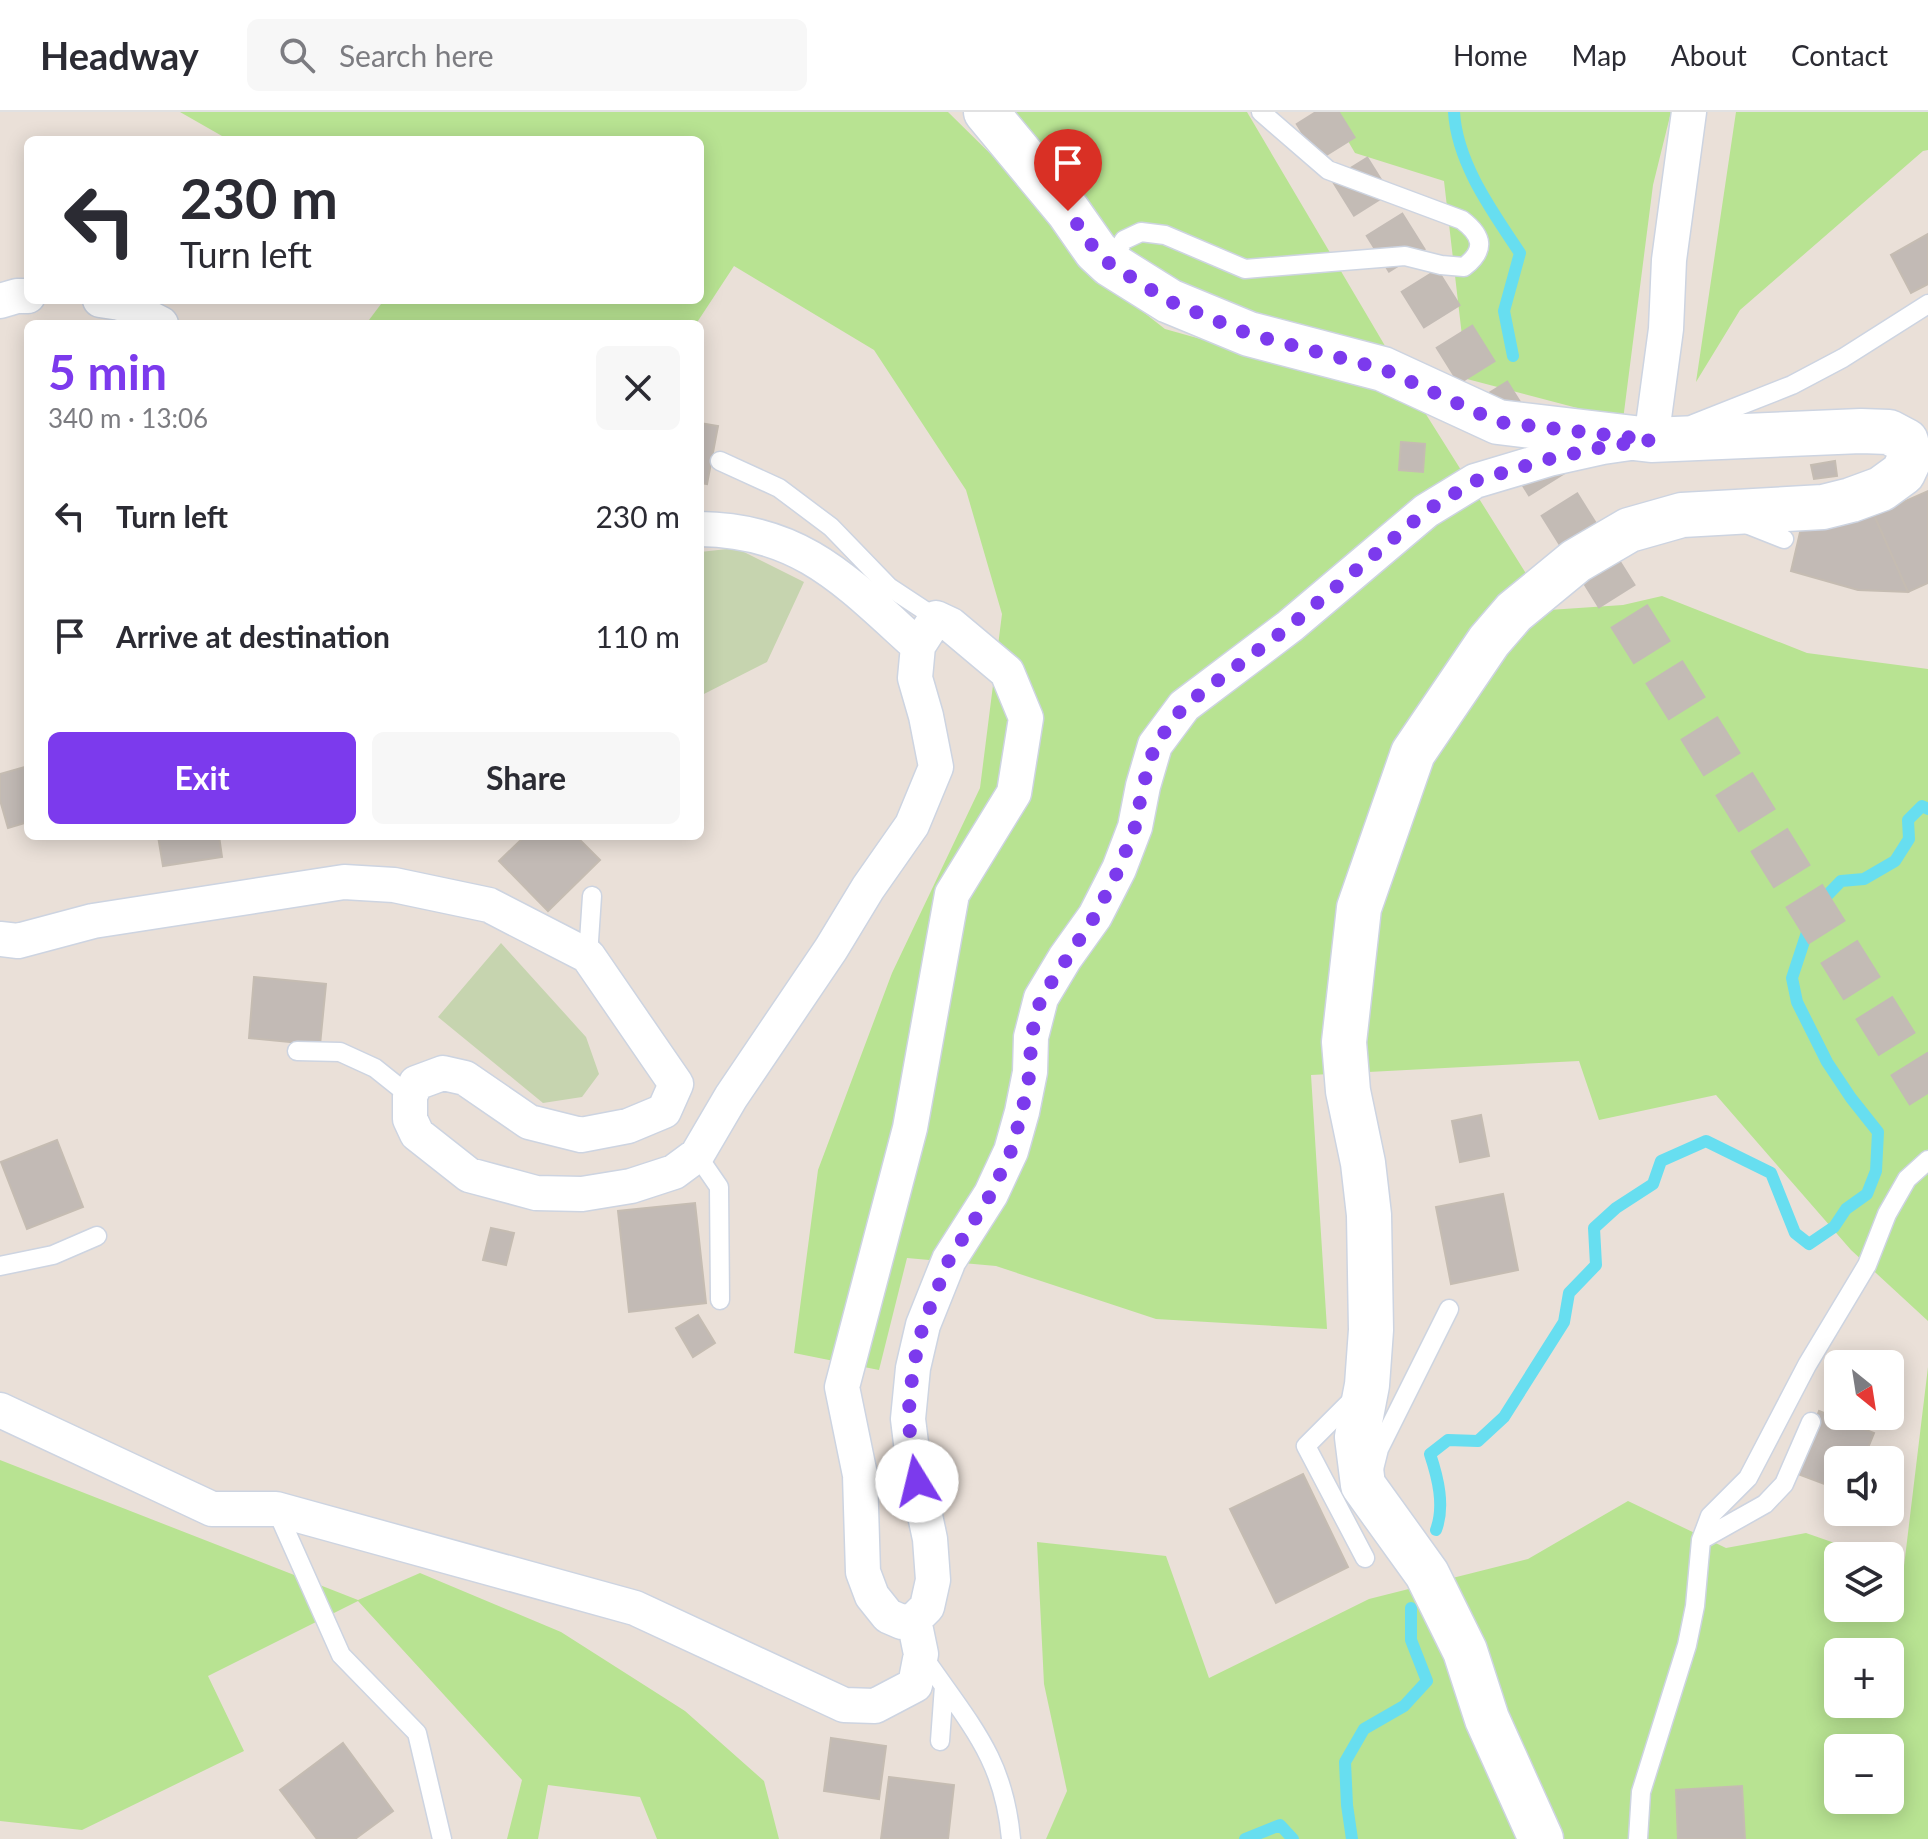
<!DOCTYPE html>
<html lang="en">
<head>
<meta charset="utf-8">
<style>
	body { margin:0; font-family:Lato,sans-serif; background:#f7f7f7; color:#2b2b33; height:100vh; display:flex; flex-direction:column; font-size:30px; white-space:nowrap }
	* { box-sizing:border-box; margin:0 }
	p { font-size:26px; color:#7c7c81 }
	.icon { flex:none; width:44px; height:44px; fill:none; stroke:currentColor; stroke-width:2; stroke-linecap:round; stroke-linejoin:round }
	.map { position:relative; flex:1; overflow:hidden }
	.details { position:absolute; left:24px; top:208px; width:680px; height:520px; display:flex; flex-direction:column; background:#fff; border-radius:12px; box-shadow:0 4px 20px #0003 }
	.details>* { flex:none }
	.top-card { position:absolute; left:24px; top:24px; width:680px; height:168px; border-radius:12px; box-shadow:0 4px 20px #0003; background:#fff; color:#2b2b33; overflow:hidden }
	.needle { width:52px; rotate:150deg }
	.fabs { position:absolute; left:1824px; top:1238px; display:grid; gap:16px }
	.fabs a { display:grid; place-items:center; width:80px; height:80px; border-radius:12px; background:#fff; box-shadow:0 4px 20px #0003; font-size:40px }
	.pin { position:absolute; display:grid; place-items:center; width:68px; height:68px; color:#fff; margin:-82px -34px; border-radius:50% 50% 50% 0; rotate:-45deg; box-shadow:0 0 8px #0007 }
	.pin .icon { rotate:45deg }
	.me { position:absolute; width:88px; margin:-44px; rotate:351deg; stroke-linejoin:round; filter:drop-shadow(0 0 6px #0008) }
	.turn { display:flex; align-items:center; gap:28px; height:168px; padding:0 24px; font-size:36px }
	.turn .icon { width:104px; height:104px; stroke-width:2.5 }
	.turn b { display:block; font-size:56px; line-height:68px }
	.round { display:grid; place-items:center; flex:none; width:84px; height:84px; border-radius:12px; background:#f7f7f7 }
	.overview { display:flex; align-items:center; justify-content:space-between; height:136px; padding:0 24px }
	h1 { font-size:48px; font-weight:700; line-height:60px; color:#7c3aed }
	.button { display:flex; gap:16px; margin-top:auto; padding:16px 24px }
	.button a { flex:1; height:92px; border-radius:12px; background:#7c3aed; color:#fff; font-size:32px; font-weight:700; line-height:92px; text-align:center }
	.button a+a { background:#f7f7f7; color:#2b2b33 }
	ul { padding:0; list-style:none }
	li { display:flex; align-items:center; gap:24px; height:120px; padding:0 24px }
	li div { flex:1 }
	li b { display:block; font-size:30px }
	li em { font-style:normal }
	header { display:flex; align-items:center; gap:48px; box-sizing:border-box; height:112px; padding:0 40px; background:#fff; border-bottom:2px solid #e1e1e2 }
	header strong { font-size:38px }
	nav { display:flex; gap:44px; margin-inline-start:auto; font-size:28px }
	.search { width:560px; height:72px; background:#f7f7f7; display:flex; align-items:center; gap:20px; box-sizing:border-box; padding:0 28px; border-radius:12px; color:#7c7c81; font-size:30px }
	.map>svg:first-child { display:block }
	.green { fill:#b8e392; fill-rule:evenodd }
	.cemetery { fill:#c6d4af }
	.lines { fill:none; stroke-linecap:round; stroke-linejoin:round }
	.stream { stroke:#67def0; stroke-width:12 }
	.building { fill:#c2bab5; stroke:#c5bcb2; stroke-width:2 }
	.highway-tunnel { stroke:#c3bbb5; stroke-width:44; stroke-dasharray:44 22; stroke-linecap:butt }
	.lane-casing { stroke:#cdd4e1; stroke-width:21 }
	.street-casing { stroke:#cdd4e1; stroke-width:37 }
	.secondary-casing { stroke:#cdd4e1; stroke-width:47 }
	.lane { stroke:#fff; stroke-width:18 }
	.street { stroke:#fff; stroke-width:34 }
	.secondary { stroke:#fff; stroke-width:44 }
	.route { stroke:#7c3aed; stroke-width:14; stroke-dasharray:0 25.2 }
</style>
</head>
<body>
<header>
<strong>Headway</strong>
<div class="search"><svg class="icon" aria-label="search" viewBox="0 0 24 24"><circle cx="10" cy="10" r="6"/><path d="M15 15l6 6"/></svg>Search here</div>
<nav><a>Home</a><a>Map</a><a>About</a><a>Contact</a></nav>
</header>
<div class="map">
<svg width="1928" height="1727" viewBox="0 0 1928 1727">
	<rect width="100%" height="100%" fill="#eae0d8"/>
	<!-- green -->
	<path class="green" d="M180,0H948L1026,77L1088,157L1165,217L1369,274L1137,170L998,0H1247L1417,288L1549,498L1623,493L1662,484L1807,541L1928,557V1209L1851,1138L1716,983L1599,1008L1579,949L1311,963L1327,1217L1156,1207L996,1154L907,1146L879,1258L794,1241L818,1058L892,861L980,676L1002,502L966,378L874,238L734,154L696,212H366L384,188H700V28H229Z
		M1331,0H1671L1653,73L1623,308L1467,267L1444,69L1355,41Z
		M1736,0H1928V38L1923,39L1740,198L1696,270Z
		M1928,1255V1727H1046L1067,1679L1044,1572L1037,1430L1166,1444L1209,1566L1369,1487L1528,1447L1628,1389L1726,1436L1806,1421L1872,1444H1838V1496H1890V1450L1904,1454ZM1838,1540H1890V1592H1838ZM1838,1636H1890V1688H1838Z
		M0,1348L358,1488L420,1461L561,1520L685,1599L764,1669L779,1727H657L640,1685L548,1673L538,1727H507L522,1668L358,1489L208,1564L244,1639L82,1718L0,1709Z"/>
	<!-- cemetery -->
	<path class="cemetery" d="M736,436L804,470L767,550L700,584V440Z
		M501,831L586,925L599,962L582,985L543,991L438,905Z"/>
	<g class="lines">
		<!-- stream -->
		<path class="stream" d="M1454,0C1457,51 1492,99 1520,141L1504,199L1513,244
			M1436,1418C1445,1394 1438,1366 1430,1342L1448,1328L1478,1329L1504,1305L1564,1210L1569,1181L1596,1153L1594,1116L1616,1096L1653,1072L1661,1049L1706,1029L1771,1061L1795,1121L1809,1132L1834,1115L1846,1097L1867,1082L1876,1059L1878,1020L1851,986L1827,950L1797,890L1792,866L1815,796L1841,769L1864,767L1895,749L1909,727L1908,708L1922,694L1928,697
			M1245,1727L1280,1713L1293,1727
			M1352,1727L1347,1693L1345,1650L1364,1617L1404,1594L1427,1569L1411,1528V1496"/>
	</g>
	<!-- building -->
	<path class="building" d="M1928,122V172L1911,181L1891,143Z
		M700,311L718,314L707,372L700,371Z
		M1401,330L1425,332L1423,360L1399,358Z
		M1835,349L1837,364L1814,367L1811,353Z
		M1928,379V471L1908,480L1874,403Z
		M1874,403L1908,480L1858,478L1791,459L1802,412Z
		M28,654V710L8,716L0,688V662Z
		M158,724H219L222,745L163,754Z
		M525,724H576L600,748L548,799L499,749Z
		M254,865L326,872L320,933L249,926Z
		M1481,1003L1489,1044L1460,1050L1452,1009Z
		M57,1028L83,1095L27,1117L1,1050Z
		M1503,1082L1518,1158L1451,1172L1436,1095Z
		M695,1091L706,1191L629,1200L618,1099Z
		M491,1116L514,1121L506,1153L483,1148Z
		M698,1203L715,1231L693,1245L676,1216Z
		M1819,1299L1874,1321L1863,1348H1838V1377L1795,1361Z
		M1303,1362L1348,1455L1276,1491L1230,1397Z
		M831,1626L886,1634L879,1687L824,1679Z
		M343,1631L393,1699L355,1727H317L280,1678Z
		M889,1665L954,1673L948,1727H881Z
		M1742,1674L1745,1727H1678L1676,1678Z"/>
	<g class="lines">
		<!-- highway-tunnel -->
		<path class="highway-tunnel" d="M1314,0L1928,982"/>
		<!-- lane casing -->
		<g class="lane-casing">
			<path id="lane" d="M1110,151L1124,128L1141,120L1165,123L1245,157L1405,144L1441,153L1464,155C1486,138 1483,124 1462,108L1328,58L1261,0
				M1693,312L1792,273L1843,246L1928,192
				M720,349L779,376L831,415L889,475L936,506
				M1746,412L1784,427
				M588,844L592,784
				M297,939L340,940L375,956L410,984
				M697,1043L719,1075L720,1188
				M0,1154L53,1143L97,1124
				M1356,1284L1306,1334L1365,1446
				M1374,1357L1379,1337L1449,1197
				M276,1397L341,1543L417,1621L442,1727
				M1701,1428L1765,1392L1784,1372L1811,1310
				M922,1543L944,1574L940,1629
				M944,1574C982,1627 1005,1660 1011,1727
				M1638,1727L1641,1680L1687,1533L1695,1494L1701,1428L1710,1404L1748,1366L1807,1253L1867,1153L1887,1102L1907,1067L1928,1048"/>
		</g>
		<!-- street casing -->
		<g class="street-casing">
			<path id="street" d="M100,188L120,191L161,212
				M0,189L17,184H28
				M700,417C802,418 848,471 918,534
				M0,827L18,829L93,809L344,770L394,773L489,793L588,844L676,972L664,999L628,1014L581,1023L529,1010L465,966L443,961L416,971L410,984V1007L417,1022L469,1063L536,1081L582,1082L631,1074L674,1060L697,1043L731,985L831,837L868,776L912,713L936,655L926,604L915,566L918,534L936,506L951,513L1007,560L1026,606L1014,681L952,782L910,1016L842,1275L860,1363L863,1460L872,1484L888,1504L902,1510L914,1508L927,1495L933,1468L930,1427L913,1347L908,1307L913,1256L923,1213L949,1148L991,1082L1011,1039L1022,1000L1030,960L1031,925L1041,886L1065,846L1095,804L1119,757L1135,715L1143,674L1155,633L1184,594L1290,514L1426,399L1475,369L1549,347L1603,335L1651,328L1666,217L1669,148L1689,0
				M0,1298L212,1397H276L635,1496L844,1593L875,1594L915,1573L921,1542L914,1508"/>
		</g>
		<!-- secondary casing -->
		<g class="secondary-casing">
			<path id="secondary" d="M986,0L1068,99L1096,139L1110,152L1169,189L1249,222L1383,257L1498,310L1651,328L1861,319L1889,320L1906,329L1910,346L1903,361L1881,377L1851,388L1823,395L1682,403L1629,418L1576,449L1514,500L1489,529L1413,641L1359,796L1344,930L1348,979L1363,1051L1369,1103L1371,1218L1367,1273L1357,1325L1363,1373L1427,1462L1465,1539L1487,1607L1541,1727"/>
		</g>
		<!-- lane -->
		<use href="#lane" class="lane"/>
		<!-- street -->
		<use href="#street" class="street"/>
		<!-- secondary -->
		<use href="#secondary" class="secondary"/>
	</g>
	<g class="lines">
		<!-- route -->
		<path class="route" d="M917,1369L908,1307L913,1256L923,1213L949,1148L991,1082L1011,1039L1022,1000L1030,960L1031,925L1041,886L1095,804L1119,757L1135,715L1143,674L1155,633L1184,594L1290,514L1426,399L1475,369L1549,347L1603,335L1651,328L1498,310L1383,257L1249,222L1169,189L1110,152L1096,139L1068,99"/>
	</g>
</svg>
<div class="fabs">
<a><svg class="needle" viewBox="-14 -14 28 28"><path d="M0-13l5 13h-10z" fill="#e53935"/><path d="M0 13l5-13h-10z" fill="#7c7c81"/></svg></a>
<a><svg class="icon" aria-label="sound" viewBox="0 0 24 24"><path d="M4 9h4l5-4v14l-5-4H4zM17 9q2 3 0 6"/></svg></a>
<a><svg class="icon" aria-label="layers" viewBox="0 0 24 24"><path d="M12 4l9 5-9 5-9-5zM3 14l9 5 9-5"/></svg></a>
<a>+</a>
<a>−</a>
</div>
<div class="pin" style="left:1068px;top:99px;background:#d93025"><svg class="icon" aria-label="arrive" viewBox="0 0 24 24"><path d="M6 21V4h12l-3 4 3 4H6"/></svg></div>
<svg class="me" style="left:917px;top:1369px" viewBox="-20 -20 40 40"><circle r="19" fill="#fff"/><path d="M0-13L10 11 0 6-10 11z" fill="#7c3aed"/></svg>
<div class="top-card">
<div class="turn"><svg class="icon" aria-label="left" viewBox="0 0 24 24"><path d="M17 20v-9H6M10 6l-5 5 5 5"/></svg><div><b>230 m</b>Turn left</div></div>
</div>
<section class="details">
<div class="overview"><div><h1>5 min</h1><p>340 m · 13:06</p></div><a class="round"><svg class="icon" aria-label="close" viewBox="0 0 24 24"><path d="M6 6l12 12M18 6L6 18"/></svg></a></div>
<ul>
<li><svg class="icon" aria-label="left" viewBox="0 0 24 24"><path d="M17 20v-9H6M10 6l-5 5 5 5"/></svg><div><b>Turn left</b></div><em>230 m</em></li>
<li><svg class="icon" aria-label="arrive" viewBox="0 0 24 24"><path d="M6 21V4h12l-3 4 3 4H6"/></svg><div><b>Arrive at destination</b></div><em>110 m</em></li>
</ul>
<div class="button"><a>Exit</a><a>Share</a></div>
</section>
</div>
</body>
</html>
